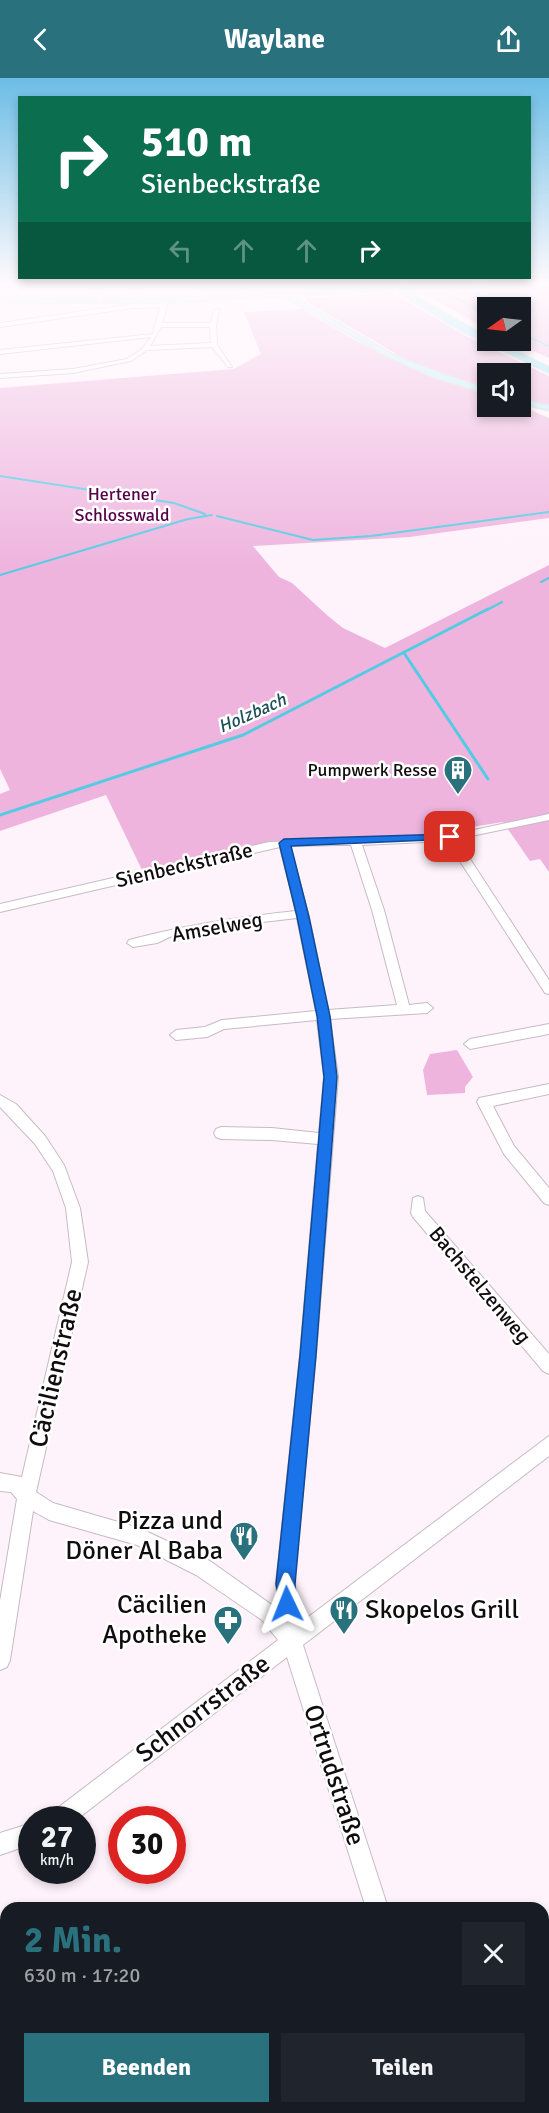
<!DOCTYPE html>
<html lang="de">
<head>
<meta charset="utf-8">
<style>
	body { margin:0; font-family:Signika,sans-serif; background:#20242c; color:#f1f3f6; height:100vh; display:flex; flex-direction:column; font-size:22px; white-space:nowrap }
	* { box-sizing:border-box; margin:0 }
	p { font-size:20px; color:#9ea1a6 }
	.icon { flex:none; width:33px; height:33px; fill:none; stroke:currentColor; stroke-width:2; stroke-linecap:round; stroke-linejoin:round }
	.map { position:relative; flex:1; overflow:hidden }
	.sheet { position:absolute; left:0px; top:1824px; width:549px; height:212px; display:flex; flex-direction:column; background:#171b24; border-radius:18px 18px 0 0; box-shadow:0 3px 9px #0003 }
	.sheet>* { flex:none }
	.hud { position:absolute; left:18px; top:18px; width:513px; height:183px; border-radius:0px; box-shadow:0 3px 9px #0003; background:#0b6e4f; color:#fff; overflow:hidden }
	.needle { width:39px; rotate:256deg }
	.tools { position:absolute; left:477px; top:219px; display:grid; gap:12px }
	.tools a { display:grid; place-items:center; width:54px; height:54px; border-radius:0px; background:#171b24; box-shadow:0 3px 9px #0003; font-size:30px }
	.speed { position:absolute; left:18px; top:1728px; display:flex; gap:12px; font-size:30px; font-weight:700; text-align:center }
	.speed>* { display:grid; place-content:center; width:78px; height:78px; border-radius:50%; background:#171b24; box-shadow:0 3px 9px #0003; line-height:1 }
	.speed small { font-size:15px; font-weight:400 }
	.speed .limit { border:9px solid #d22; background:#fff; color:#111 }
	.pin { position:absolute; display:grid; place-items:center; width:51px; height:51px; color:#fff; margin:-26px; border-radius:12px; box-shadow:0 3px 9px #0006 }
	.me { position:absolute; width:66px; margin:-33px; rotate:358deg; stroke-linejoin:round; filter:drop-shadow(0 0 4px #0008) }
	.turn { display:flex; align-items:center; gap:21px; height:126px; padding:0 24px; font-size:27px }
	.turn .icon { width:78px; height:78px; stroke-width:2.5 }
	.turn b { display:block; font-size:42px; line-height:51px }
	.lanes { display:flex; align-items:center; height:57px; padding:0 24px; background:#0003; justify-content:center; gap:30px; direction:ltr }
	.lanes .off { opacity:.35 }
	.round { display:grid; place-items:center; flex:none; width:63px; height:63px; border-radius:0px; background:#20242c }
	.head { display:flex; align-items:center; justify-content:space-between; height:102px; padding:0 24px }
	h1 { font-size:36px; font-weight:700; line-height:45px; color:#2a717e }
	.cta { display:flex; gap:12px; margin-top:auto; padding:12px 24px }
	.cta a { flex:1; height:69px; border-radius:0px; background:#2a717e; color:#fff; font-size:24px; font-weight:700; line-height:69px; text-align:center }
	.cta a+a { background:#20242c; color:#f1f3f6 }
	header { display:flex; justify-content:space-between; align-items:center; height:78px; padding:0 24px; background:#2a717e; color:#fff; font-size:27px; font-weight:700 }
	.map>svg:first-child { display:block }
	.green { fill:#eeb4de }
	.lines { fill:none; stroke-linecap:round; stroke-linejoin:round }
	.stream-far2 { stroke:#53cbe2; stroke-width:1.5 }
	.stream-far1 { stroke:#53cbe2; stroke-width:2 }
	.stream { stroke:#53cbe2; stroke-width:3 }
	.minor-casing { stroke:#c7bbc3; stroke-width:2 }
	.major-casing { stroke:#d4d3d4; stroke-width:3 }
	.highway-casing { stroke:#d4d3d4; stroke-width:2 }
	.minor { fill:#fff; fill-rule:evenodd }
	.major { fill:#b8f0fb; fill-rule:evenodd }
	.highway { fill:#88e6f9; fill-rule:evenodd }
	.highway-bridge-casing { stroke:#d4d3d4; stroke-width:9; stroke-linecap:butt }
	.highway-bridge { stroke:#88e6f9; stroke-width:8 }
	.route { fill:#1a73e8; stroke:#114b97; stroke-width:1.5 }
	.labels { text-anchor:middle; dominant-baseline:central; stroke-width:5; stroke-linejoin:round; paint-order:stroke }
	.far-park-label { font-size:18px; fill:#57004a; stroke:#fff }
	.far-water-label { font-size:18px; font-style:italic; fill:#1b4f59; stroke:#fff }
	.far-poi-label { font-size:18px; fill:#110d0f; stroke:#fff; text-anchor:end }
	.street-label { font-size:21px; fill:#110d0f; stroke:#fff }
	.near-street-label { font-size:26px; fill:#110d0f; stroke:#fff }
	.near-poi-label { font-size:26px; fill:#110d0f; stroke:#fff; text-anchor:end }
</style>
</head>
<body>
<header><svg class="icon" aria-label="back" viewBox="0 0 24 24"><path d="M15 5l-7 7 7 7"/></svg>Waylane<svg class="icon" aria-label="share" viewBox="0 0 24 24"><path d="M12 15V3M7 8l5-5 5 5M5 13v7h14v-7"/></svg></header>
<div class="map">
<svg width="549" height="2035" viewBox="0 0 549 2035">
	<rect width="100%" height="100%" fill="#fff3fb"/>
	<!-- green -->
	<path class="green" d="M529,206H549V280L510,263L520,262V230H488L487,251L419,213Z
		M393,215L466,258L549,298V327L521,320L520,296H488L487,311L440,296L405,281L309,225L305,220Z
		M302,231C365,270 416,296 487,316L488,328H521L549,340V440L410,459L253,468L279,499L292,505L328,538L343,550L385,570L549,487V794L540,781L530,783L503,744L408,759L277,763L142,792L106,717L0,753V716L10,712L0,691V310L234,291L261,276L244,234Z
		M457,972L473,999L465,1009V1015L427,1017L423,992L430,976Z"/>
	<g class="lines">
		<!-- stream-far2 -->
		<path class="stream-far2" d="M437,212L467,225L488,238
			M520,255L549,268"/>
		<!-- stream-far1 -->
		<path class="stream-far1" d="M0,398L174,425L205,436
			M217,438L313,462L371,458L549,434
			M0,497L188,441L212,437
			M541,504L549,500
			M485,533L502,524"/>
		<!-- stream -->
		<path class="stream" d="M404,575L488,701
			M0,737L243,657L488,531"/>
		<!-- minor casing -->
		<g class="minor-casing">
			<path id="minor" d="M82,206H86L108,223L103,224Z
				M118,206H123L146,223L141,224Z
				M229,206C237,205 244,211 245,219H241L237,212Z
				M163,221L167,227L162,245H211L214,232L219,231L216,247L217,267L232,289H228L212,269L147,272L131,283L73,295L0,300V296L73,291L127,281L142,271L151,259L0,276V272L153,256L160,229L133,230L0,249V245L133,226H160ZM161,249H210L211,265L150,268Z
				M549,736V742L457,761L549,902V916L545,915L447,763L362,767L384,832L409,927L427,925L433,930L427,935L330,941L338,999L316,1277L294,1506L299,1546L549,1358V1378L303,1567L388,1830H366L287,1579L76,1742H48L51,1735L278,1562L262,1542L196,1497L137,1467L49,1442L33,1433L10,1582L7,1589L0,1592V1523L17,1421L11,1414L0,1413V1395L22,1399L72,1184L66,1130L53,1093L35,1066L0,1029V1017L16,1026L45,1058L64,1087L80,1130L88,1184L36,1414L53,1425L139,1450L210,1483L279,1532L276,1506L300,1277L318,1066L272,1062L221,1061L216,1059L214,1055L216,1051L221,1049L272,1050L319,1055L324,999L317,942L224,951L207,959L176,962L170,957L176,952L205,949L222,942L316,933L297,840L228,848L172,858L157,865L133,869L127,865L129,862C184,847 239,839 296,833L280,769L0,834V826L269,764L427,758L474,752ZM337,767H351L372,832L397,927L328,932L309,839L290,768Z
				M549,946V956L470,971L464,966L470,961Z
				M549,1006V1016L493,1028L514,1068L549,1110V1127L544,1125L504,1076L477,1024L479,1020Z
				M418,1118L423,1120L425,1133L549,1276V1296L543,1293L413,1139L411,1135L413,1120Z
				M32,1745V1766L0,1777V1755Z
				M6,2020V2030H30L28,2035H0V2021Z
				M429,2030H453L454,2035H430Z"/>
		</g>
		<!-- major casing -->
		<g class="major-casing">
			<path id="major" d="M449,206H498L292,218L393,277L439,295L488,311V316L433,299L389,279L283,218L163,225L0,224V220L163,221Z
				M520,321L549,328V332L520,325Z"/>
		</g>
		<!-- highway casing -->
		<g class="highway-casing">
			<path id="highway" d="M385,206H394L390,208Z
				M399,212H405L488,259V262H494L549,289V295L459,252L399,216Z"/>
		</g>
		<!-- minor -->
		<use href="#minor" class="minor"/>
		<!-- major -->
		<use href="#major" class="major"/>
		<!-- highway -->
		<use href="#highway" class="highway"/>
		<!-- highway-bridge casing -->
		<g class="highway-bridge-casing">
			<path id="highway-bridge" d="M400,206L412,214"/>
		</g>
		<!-- highway-bridge -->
		<use href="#highway-bridge" class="highway-bridge"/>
	</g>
	<!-- sky -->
	<linearGradient id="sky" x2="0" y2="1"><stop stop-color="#6cbde6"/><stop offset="0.42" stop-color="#fffafd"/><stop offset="1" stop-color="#fffafd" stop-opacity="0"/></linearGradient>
	<rect width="549" height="490" fill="url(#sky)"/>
	<!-- route -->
	<path class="route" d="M450,756L455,759L453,761L291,768L309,839L330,938L337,999L316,1277L295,1506L297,1526L294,1532L287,1535L281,1532L276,1506L300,1277L324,999L317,938L297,839L279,765L284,761Z"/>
	<!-- icons -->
	<defs>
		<g id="building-pin" transform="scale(1.5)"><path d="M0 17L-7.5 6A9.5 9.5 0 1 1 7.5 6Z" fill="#2a717e" stroke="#fff"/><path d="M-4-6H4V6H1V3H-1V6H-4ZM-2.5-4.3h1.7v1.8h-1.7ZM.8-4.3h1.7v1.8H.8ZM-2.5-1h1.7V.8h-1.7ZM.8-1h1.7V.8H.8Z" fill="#fff"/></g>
		<g id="restaurant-pin" transform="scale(1.5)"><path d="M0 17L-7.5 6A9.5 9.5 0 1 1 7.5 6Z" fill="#2a717e" stroke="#fff"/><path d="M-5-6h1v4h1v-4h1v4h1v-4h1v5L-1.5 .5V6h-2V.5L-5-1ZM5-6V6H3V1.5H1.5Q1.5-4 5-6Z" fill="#fff"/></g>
		<g id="pharmacy-pin" transform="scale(1.5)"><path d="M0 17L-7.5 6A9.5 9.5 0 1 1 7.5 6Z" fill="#2a717e" stroke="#fff"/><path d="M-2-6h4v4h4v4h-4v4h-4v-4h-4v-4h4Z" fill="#fff"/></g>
	</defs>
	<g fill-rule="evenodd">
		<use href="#building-pin" x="458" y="692"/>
		<use href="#restaurant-pin" x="244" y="1458"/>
		<use href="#restaurant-pin" x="344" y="1532"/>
		<use href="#pharmacy-pin" x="228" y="1542"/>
	</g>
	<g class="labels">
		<!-- far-park labels -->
		<g class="far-park-label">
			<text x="122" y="416">Hertener<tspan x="122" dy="21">Schlosswald</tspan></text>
		</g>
		<!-- far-water labels -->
		<g class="far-water-label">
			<text transform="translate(252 635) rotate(-24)">Holzbach</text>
		</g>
		<!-- far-poi labels -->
		<g class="far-poi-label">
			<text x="437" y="692">Pumpwerk Resse</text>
		</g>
		<!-- street labels -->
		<g class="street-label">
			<text transform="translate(184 787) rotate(-13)">Sienbeckstraße</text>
			<text transform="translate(217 849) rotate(-10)">Amselweg</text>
			<text transform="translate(480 1207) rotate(50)">Bachstelzenweg</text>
		</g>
		<!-- near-street labels -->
		<g class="near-street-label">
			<text transform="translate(56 1290) rotate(-77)">Cäcilienstraße</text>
			<text transform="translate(203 1631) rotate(-37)">Schnorrstraße</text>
			<text transform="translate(334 1697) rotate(72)">Ortrudstraße</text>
		</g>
		<!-- near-poi labels -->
		<g class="near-poi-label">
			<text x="223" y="1443">Pizza und<tspan x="223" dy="30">Döner Al Baba</tspan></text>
			<text x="207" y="1527">Cäcilien<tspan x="207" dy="30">Apotheke</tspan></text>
			<text x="365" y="1532" text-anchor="start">Skopelos Grill</text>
		</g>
	</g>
</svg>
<div class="tools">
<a><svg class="needle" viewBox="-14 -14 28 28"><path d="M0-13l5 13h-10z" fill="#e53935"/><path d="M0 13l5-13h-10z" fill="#9ea1a6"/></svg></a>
<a><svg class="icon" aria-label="sound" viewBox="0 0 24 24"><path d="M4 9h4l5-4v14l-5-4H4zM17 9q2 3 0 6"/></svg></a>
</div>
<div class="speed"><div>27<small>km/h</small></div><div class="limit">30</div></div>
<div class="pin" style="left:450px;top:759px;background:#d93025"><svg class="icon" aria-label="arrive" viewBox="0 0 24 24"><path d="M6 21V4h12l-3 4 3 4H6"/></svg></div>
<svg class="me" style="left:287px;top:1526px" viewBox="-20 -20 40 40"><path d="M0-17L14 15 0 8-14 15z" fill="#1a73e8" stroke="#fff" stroke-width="4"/></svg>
<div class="hud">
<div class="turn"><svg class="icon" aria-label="right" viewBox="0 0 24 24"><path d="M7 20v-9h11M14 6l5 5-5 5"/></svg><div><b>510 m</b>Sienbeckstraße</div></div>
<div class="lanes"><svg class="icon off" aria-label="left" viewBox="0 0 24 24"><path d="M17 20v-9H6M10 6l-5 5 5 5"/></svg><svg class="icon off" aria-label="ahead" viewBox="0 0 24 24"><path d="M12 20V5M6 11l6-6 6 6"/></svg><svg class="icon off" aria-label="ahead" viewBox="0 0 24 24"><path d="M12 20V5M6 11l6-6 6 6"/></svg><svg class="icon" aria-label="right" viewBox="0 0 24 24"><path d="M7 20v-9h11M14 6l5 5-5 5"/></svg></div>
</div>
<section class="sheet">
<div class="head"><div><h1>2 Min.</h1><p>630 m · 17:20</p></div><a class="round"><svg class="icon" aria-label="close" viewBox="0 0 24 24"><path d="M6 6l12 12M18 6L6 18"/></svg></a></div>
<div class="cta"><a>Beenden</a><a>Teilen</a></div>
</section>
</div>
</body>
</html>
